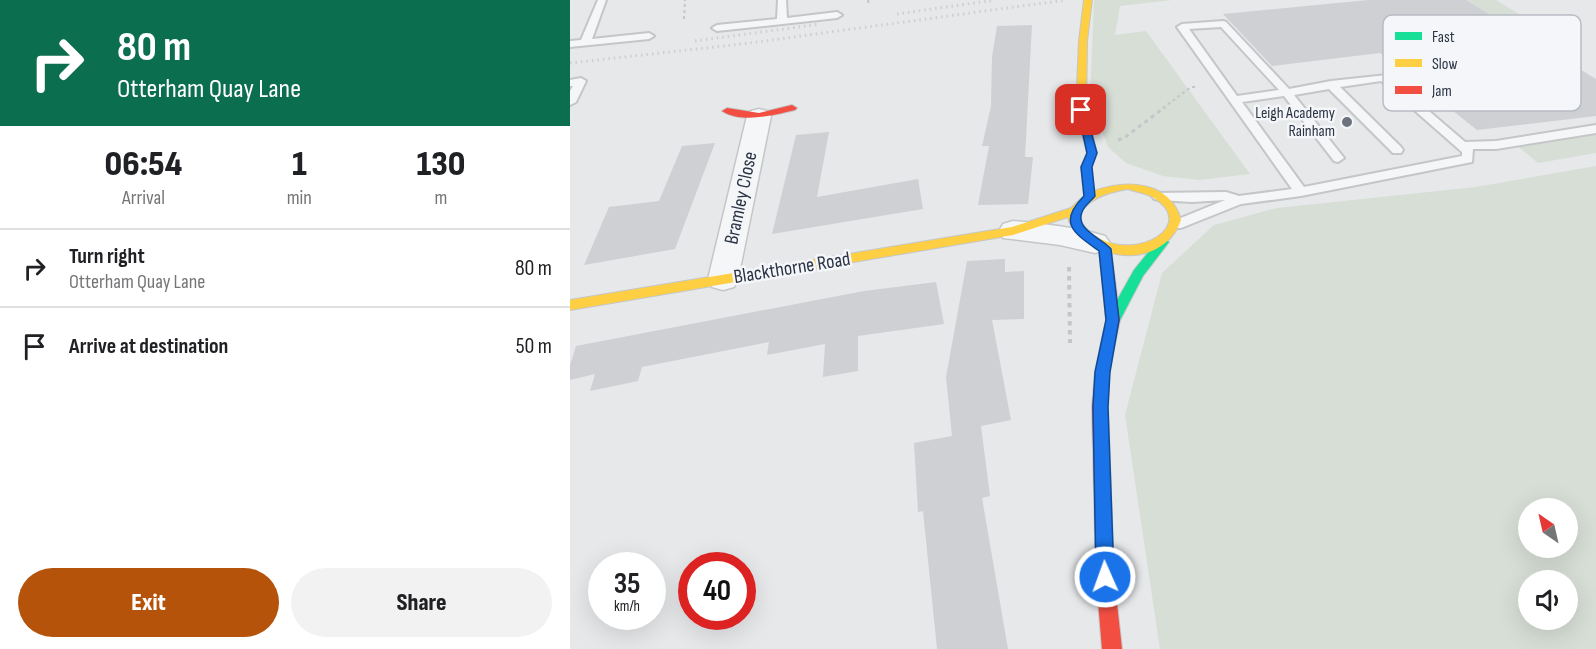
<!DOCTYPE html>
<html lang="en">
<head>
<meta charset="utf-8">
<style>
	body { margin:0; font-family:"Sofia Sans Condensed",sans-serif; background:#f2f2f2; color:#202124; height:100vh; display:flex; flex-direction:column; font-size:22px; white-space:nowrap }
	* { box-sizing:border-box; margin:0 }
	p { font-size:20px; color:#757577 }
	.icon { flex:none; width:33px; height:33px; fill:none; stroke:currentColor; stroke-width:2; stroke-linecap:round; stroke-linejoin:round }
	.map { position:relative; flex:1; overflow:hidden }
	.drawer { display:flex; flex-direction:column; background:#fff; width:570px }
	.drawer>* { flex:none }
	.banner { background:#0b6e4f; color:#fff; overflow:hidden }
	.needle { width:39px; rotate:326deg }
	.controls { position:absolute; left:948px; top:498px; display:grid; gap:12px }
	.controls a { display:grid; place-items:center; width:60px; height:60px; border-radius:50%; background:#fff; box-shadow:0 6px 24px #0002; font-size:30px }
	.speed { position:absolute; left:18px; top:552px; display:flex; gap:12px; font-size:30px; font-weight:700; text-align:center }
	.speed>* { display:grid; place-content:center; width:78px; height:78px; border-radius:50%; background:#fff; box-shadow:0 6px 24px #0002; line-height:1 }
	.speed small { font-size:15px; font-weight:400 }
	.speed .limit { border:9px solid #d22; background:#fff; color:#111 }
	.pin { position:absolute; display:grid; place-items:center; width:51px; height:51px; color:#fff; margin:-26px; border-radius:12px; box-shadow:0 3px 9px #0006 }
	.me { position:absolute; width:66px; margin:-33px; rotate:358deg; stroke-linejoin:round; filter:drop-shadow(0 0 4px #0008) }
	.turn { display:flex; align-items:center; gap:21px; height:126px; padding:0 18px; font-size:27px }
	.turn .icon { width:78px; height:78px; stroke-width:2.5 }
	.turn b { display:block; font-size:42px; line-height:51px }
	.eta { display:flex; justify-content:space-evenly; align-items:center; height:102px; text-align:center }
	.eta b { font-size:36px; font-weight:800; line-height:42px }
	.button { display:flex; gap:12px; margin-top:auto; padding:12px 18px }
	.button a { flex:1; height:69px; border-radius:36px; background:#b45309; color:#fff; font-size:24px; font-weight:800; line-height:69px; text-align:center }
	.button a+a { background:#f2f2f2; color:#202124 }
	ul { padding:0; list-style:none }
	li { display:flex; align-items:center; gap:18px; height:78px; padding:0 18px; border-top:2px solid #e0e0e0 }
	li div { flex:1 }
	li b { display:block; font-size:22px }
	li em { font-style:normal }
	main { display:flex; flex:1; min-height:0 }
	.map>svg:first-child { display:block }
	.green { fill:#d6ded6; fill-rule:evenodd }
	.building { fill:#ced0d3 }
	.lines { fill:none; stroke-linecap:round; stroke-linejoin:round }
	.lane-casing { stroke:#c4c6c8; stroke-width:4 }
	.street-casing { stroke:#c4c6c8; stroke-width:3 }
	.fast-casing { stroke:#c4c6c8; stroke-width:2 }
	.slow-casing { stroke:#c4c6c8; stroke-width:2 }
	.jam-casing { stroke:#c4c6c8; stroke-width:2 }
	.path-far2 { stroke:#c5c6ca; stroke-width:2; stroke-dasharray:3 3; stroke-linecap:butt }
	.path-far1 { stroke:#c5c6ca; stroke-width:3; stroke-dasharray:4 4; stroke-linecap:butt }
	.path { stroke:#c5c6ca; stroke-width:4; stroke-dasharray:4.5 4.5; stroke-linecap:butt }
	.lane { fill:#f5f6f7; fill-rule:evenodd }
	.street { fill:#f5f6f7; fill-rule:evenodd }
	.fast { fill:#16e098; fill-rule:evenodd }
	.slow { fill:#ffcf43; fill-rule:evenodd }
	.jam { fill:#f24e42; fill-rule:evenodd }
	.rail { stroke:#cecfd2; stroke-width:3; stroke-dasharray:1.5 4; stroke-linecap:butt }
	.route { fill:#1a73e8; stroke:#114b97; stroke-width:1.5 }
	.poi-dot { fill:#6c737f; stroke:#f4f6f9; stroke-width:2 }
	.labels { text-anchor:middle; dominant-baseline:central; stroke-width:5; stroke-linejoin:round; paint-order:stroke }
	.far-poi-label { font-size:16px; fill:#2b3445; stroke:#f4f6f9; text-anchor:end }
	.street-label { font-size:20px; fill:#2b3445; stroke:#f4f6f9 }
	.key { fill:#f4f6f9; stroke:#b8bcc3; stroke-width:1.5 }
	.key-label { font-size:16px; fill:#2b3445 }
</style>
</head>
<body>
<main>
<section class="drawer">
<div class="banner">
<div class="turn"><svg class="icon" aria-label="right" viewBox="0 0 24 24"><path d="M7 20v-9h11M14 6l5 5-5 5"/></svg><div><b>80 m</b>Otterham Quay Lane</div></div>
</div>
<div class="eta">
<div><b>06:54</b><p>Arrival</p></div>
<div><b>1</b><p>min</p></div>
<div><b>130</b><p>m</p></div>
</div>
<ul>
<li><svg class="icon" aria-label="right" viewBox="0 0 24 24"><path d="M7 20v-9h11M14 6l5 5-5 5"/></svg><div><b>Turn right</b><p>Otterham Quay Lane</p></div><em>80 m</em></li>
<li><svg class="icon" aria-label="arrive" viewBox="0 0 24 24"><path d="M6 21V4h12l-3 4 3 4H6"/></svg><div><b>Arrive at destination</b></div><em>50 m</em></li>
</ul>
<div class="button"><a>Exit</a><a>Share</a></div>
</section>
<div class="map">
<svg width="1026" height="649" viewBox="0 0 1026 649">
	<rect width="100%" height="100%" fill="#e6e8ea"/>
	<!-- green -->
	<path class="green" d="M524,0H602L550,6L545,35L576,31L680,174L629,180L593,176L556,163L538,147L520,98Z
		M896,0H926L981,34L959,38Z
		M1026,134V153L968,163L949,147Z
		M1026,166V649H590L555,415L592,273L644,225L707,208L906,187ZM958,508H998V548H958ZM998,580V620H958V580Z"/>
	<!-- building -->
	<path class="building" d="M798,0H896L1026,79V116L907,130L810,53L702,66L653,14Z
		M462,25L455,157H463L458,204L408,205L419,146H412L421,106L422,57L427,26Z
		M259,132L247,197L348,179L353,209L202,234L226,135Z
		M145,143L105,249L14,265L39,207L89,201L112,146Z
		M435,259V272L454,271V319L422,320L441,420L411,426L420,496L412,498L438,649H367L353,511L348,512L344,443L382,436L376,377L397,261Z
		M366,282L374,324L288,336V371L253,377L255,344L197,355L199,342L72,367L68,381L20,391L25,374L0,380V365L6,346L294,291Z"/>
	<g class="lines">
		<!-- lane casing -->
		<g class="lane-casing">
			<path id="lane" d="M28,0H36L22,39L79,33L84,36L79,39L0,47V41L11,40Z
				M208,0H216L217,18L267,12L272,15L267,18L147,31L142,28L147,25L207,19Z
				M653,21L656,22L719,89L761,81L817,75L895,142L926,141L1026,125V133L926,149H903L902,162L731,196L671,204L611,228H601L599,225L601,222L655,200L622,202L589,200L584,199L582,196L584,193L656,192L669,196L722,189L607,27L612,24ZM651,27L709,90L667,96L619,29ZM811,81L892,152V156L734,187L672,102L714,96L764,161L768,162L774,158L724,95L759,89L823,153H831L833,150L831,147L770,87Z
				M11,78L16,81L6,102L0,105V91L3,86H0V80Z"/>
		</g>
		<!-- street casing -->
		<g class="street-casing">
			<path id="street" d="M189,109L197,111L201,116L168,279L164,287L153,290L142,287L138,279L177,116L181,111Z
				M443,221C475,224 505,227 535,236L540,243L535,250L525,253L490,245L433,238L429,231L433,224Z"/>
		</g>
		<!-- fast casing -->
		<g class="fast-casing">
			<path id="fast" d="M593,238L599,242L573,276L548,324H538L536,320L564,270L589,239Z"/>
		</g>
		<!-- slow casing -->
		<g class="slow-casing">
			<path id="slow" d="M514,0H522L517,41L516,110L527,153L521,167L524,191C557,179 600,181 611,220C597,258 553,264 521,244C510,237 501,230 498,217L443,235L0,310V300L442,227L501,208L514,196L511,167L517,153L506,110L509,41ZM558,189C566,192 577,193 584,198C628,225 568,261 529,238C519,232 512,227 509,215C518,198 539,192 558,189Z"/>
		</g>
		<!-- jam casing -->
		<g class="jam-casing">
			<path id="jam" d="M222,105L227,108L225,110C204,115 172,124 152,111L157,108L189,113Z
				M535,245L541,249L550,320L539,372L538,407L544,577L552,649H532L526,577L522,407L525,372L536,320L529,249Z"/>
		</g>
		<!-- path-far2 -->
		<path class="path-far2" d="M298,0L299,5
			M114,19L115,0
			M593,108L621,87H625"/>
		<!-- path-far1 -->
		<path class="path-far1" d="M548,140L554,138L595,107"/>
		<!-- path -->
		<path class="path" d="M499,267L500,343"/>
		<!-- lane -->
		<use href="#lane" class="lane"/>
		<!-- street -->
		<use href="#street" class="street"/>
		<!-- fast -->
		<use href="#fast" class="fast"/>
		<!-- slow -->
		<use href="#slow" class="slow"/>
		<!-- jam -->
		<use href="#jam" class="jam"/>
		<!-- rail -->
		<path class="rail" d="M327,14L425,0
			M125,41L250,24
			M0,63L172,44L496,0"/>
	</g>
	<!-- route -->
	<path class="route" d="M507,107L515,110L527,153L522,167L525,196C521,201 514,206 512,212C505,230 532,238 541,249L549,320L540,372L538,407L544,577L542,584L535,586L529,584L526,577L523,407L525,372L536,320L529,251C504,233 487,223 514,196L511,167L517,153Z"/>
	<!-- markers -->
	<circle class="poi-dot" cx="777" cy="122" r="6"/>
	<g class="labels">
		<!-- far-poi labels -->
		<g class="far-poi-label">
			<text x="765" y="113">Leigh Academy<tspan x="765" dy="18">Rainham</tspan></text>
		</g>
		<!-- street labels -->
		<g class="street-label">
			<text transform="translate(171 198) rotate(-78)">Bramley Close</text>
			<text transform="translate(222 268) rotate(-9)">Blackthorne Road</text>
		</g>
	</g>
	<!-- legend -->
	<rect x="813" y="15" width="198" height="96" rx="9" class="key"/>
	<rect x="825" y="32" width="27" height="8" fill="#16e098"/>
	<rect x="825" y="59" width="27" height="8" fill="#ffcf43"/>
	<rect x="825" y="86" width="27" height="8" fill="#f24e42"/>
	<g class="key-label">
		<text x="862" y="42">Fast</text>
		<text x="862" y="69">Slow</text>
		<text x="862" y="96">Jam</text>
	</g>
</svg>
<div class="controls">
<a><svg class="needle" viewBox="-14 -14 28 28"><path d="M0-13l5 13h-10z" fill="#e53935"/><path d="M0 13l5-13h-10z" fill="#757577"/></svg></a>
<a><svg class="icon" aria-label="sound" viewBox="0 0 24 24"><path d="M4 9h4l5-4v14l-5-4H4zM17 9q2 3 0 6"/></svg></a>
</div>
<div class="speed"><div>35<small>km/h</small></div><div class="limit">40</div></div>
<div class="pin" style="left:511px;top:110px;background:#d93025"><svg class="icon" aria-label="arrive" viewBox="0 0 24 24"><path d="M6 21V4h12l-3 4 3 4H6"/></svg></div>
<svg class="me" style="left:535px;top:577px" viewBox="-20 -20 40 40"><circle r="17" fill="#1a73e8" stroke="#fff" stroke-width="3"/><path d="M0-11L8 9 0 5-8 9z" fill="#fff"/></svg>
</div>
</main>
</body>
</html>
